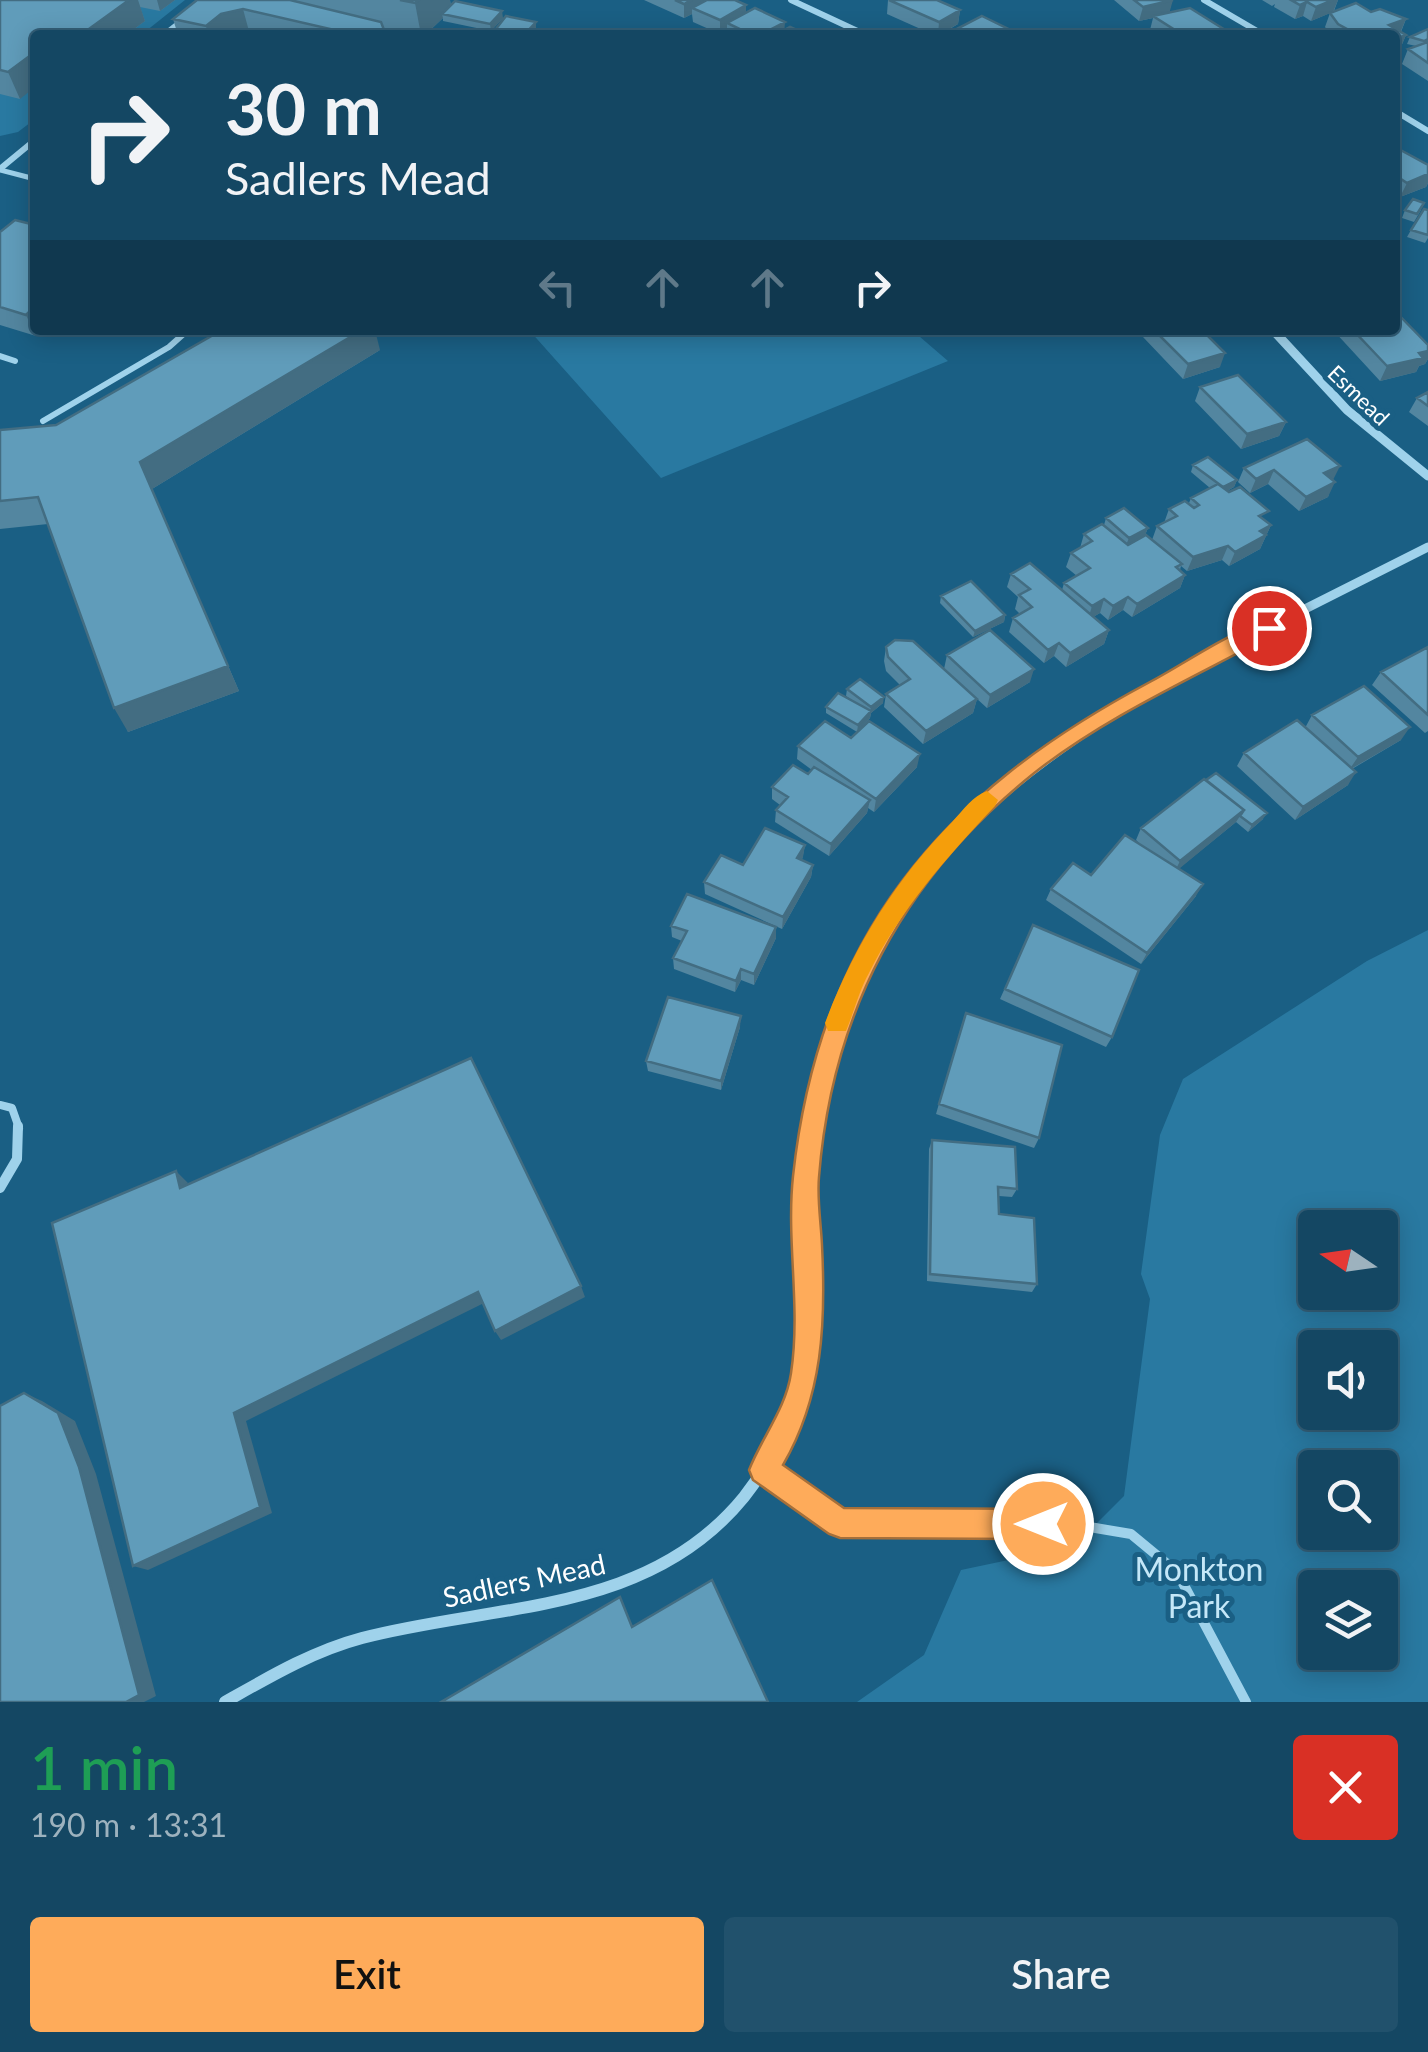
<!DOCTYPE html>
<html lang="en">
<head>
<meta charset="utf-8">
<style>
	body { margin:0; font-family:Lato,sans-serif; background:#21516c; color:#f1f3f6; height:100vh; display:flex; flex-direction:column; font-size:38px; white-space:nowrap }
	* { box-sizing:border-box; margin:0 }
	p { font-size:32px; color:#9db2be }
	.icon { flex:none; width:55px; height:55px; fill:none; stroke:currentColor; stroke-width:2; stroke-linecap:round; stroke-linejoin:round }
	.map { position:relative; height:1702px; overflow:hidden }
	.side { display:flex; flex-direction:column; background:#144763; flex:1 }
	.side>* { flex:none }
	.hud { position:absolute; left:30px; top:30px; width:1370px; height:305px; border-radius:10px; box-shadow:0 5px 25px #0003,0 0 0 2px #335f78; background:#144763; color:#f1f3f6; overflow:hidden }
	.needle { width:65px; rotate:283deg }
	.tools { position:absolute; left:1298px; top:1210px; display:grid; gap:20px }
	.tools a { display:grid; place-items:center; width:100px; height:100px; border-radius:10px; background:#144763; box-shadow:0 5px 25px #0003,0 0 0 2px #335f78; font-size:50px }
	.pin { position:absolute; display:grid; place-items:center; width:85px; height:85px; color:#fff; margin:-42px; border:5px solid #fff; border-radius:50%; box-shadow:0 2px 10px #0007 }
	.me { position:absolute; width:110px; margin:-55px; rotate:270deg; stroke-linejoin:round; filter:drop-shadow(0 0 8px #0008) }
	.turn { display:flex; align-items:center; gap:35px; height:210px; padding:0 30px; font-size:45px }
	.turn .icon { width:130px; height:130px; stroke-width:2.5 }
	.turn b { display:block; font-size:70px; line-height:85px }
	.lanes { display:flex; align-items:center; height:95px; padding:0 30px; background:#0003; justify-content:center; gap:50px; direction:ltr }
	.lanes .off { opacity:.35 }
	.round { display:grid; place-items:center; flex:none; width:105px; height:105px; border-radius:10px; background:#21516c }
	.head { display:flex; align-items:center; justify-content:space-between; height:170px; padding:0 30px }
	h1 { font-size:60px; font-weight:600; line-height:75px; color:#1e9e55 }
	.action { display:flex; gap:20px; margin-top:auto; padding:20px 30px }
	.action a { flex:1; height:115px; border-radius:10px; background:#feab5a; color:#111; font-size:40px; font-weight:600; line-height:115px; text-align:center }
	.action a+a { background:#21516c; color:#f1f3f6 }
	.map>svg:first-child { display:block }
	.green { fill:#2979a1; fill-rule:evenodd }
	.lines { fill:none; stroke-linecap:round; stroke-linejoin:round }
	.lane-far3 { stroke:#9fd2eb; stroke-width:5 }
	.lane-far2 { stroke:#9fd2eb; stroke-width:6 }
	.lane-far1 { stroke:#9fd2eb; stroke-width:8 }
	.lane { stroke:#9fd2eb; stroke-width:10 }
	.street-far3 { stroke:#9fd2eb; stroke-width:6 }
	.street-far2 { stroke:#9fd2eb; stroke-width:9 }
	.street-far1 { stroke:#9fd2eb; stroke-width:10 }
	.street { stroke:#9fd2eb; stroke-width:12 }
	.wall { fill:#5386a0 }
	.shaded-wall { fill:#436d82 }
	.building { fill:#609cba; stroke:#436d82; stroke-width:2.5 }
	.route { fill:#feab5a; stroke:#a56f3a; stroke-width:2.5 }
	.slow { fill:#f59e0b }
	.labels { text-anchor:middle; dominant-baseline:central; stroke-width:10; stroke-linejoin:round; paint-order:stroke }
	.far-street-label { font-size:22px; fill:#fff; stroke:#1a5f84 }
	.street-label { font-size:28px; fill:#fff; stroke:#1a5f84 }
	.near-park-label { font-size:32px; fill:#c4e7f8; stroke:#1a5f84 }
</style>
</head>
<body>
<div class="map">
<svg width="1428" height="1702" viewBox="0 0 1428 1702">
	<rect width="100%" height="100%" fill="#1a5f84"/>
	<!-- green -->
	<path class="green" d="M0,0H185L141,35H35V119L18,132L0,136Z
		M529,330H912L948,361L661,478Z
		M1428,930V1702H857L924,1655L961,1570L1074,1546L1124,1496L1150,1299L1141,1274L1160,1135L1183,1079L1367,961ZM1315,1228H1380V1292H1315ZM1315,1348H1380V1412H1315ZM1315,1468H1380V1532H1315ZM1315,1588H1380V1652H1315Z"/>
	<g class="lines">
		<!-- lane-far3 -->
		<path class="lane-far3" d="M0,170L35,179"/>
		<!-- lane-far2 -->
		<path class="lane-far2" d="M0,356L15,361
			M43,421L169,347L188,330"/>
		<!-- lane-far1 -->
		<path class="lane-far1" d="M0,1105L12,1108L19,1128"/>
		<!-- lane -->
		<path class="lane" d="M0,1188L17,1159L18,1126
			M764,1470L840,1523H1066L1131,1534L1177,1572L1246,1702"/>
		<!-- street-far3 -->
		<path class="street-far3" d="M791,0L866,35
			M1204,0L1264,35
			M164,35L183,20
			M1395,111L1428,131
			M0,169L35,140"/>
		<!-- street-far2 -->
		<path class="street-far2" d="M1273,330L1347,410L1428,476
			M1190,667L1428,547"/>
		<!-- street-far1 -->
		<path class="street-far1" d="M814,1128C819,1104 820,1077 827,1053C884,863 1031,758 1194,665"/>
		<!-- street -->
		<path class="street" d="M225,1702C269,1677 313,1651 362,1638C496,1603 648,1615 744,1497C769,1465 790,1429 800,1390C816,1323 803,1260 805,1193C805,1171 811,1148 815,1126"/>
	</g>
	<!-- wall -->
	<path class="wall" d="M0,0H175L160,11L140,7L145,21L126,35H35L20,99L0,94Z
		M197,0H450L451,6L503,18L491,31L443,21V18L425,35H406L384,30L340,35H178L173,19Z
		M644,0H735L746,5V13L785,30L808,35H727V30L720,34L693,22L692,14L684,18Z
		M888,0L960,10L958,24L940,35H934L887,14Z
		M1114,0H1172L1169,13L1230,35H1157L1150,30L1153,18L1139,21Z
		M1262,0H1338L1334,11L1371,12L1406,19L1401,32L1406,35L1400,49L1395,51V35H1331L1325,27L1330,13L1311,21L1303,16L1295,19L1274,7L1275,4L1272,6Z
		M1428,29V81L1402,64L1408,49L1416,46L1407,44L1410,37Z
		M1395,147L1428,165V183L1426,187L1400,197L1395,194Z
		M1405,210H1421L1414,222L1402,218Z
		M1428,210V238L1425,243L1407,237L1411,230Z
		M0,232L36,336L0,325Z
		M1145,330H1202L1220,367L1183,379L1143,337Z
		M1333,330H1395L1428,345V359L1425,364L1419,366L1416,372L1380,381Z
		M380,350L152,489L239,691L128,732L48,524L0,529V430L56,425Z
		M1200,387L1286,422L1279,436L1241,449L1195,401Z
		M1428,392V426L1409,412L1417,398Z
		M1307,439L1333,480L1328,497L1299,511L1268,484L1250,493L1238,482L1244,468Z
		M1193,465L1237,480L1234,487L1227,491L1271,525L1260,549L1229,566L1222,560L1187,571L1181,566L1180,570L1185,575L1180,588L1132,617L1123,610L1108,620L1100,613L1093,617L1109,630L1104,644L1066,667L1054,656L1044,663L1009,632L1013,618L1020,614L1015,609L1018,597L1007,587L1011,574L1062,590L1064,583L1077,576L1066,567L1071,553L1080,548L1084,534L1104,525L1106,518L1148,528L1145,535L1127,544L1128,545L1152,540L1157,526L1164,523L1169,509L1189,503L1191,498L1210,488L1191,472Z
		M941,596L1005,615L1004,622L973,637L940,603Z
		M886,647L977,699L973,713L923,744L884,707L886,694L900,685L886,671L884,661Z
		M1428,647V731L1425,733L1372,685L1381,672Z
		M947,655L1030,682L987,708L944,669Z
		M847,689L883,703L871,713L870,718L861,728L917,767L874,812L868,808L867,813L829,856L775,822L776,810L780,805L772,799V787L808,774L812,770L797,759L798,746L851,738L857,732L826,713V707L856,703L846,696Z
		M1312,715L1401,740L1352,769L1348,785L1295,820L1237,766L1244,753L1305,728Z
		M1204,779L1263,819L1248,832L1236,822L1178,869L1196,896L1141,964L1046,900L1051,889L1091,875L1141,845L1136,840L1141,828Z
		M805,845L802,860L813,865L811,877L782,929L705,894L704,882Z
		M1033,925L1112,1037L1106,1047L1000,999Z
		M671,926L776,938L754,985L741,980L735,992L674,969L673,958L682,941L672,937Z
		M962,1024L1039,1138L1034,1148L936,1114Z
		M740,1027L721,1090L648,1071L646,1061Z
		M932,1140L1017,1189L1012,1197L999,1196V1214L1037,1284L1032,1292L927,1281L929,1149Z"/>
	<!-- shaded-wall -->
	<path class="shaded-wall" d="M129,0H138L145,21L126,35H83L82,34Z
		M157,0H175L160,11Z
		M419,0H450L451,10L442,14L443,18L425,35H421L415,3Z
		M692,0H716L692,8V14L684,18V4Z
		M1173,0L1169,14L1153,16V18L1139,21L1143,7Z
		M1333,0H1338L1333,12L1311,21L1316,7Z
		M1307,2L1303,16L1295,19L1300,5Z
		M746,5V19L727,23V30L720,34V20Z
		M243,9L250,35H208L206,26L221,14Z
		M960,10L958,24L938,35L939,22Z
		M502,11L503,18L491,31L490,24Z
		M1406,19L1400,33L1389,25Z
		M536,22V29L531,35H524Z
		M785,22L784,35H760Z
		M1406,35L1400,49L1395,51V39Z
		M35,52V87L20,99L8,72Z
		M1428,169V183L1426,187L1400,197L1407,183Z
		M35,306V330H42L36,336L26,315Z
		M362,330H375L380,350L152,489L239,691L128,732L114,708L140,462Z
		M1428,351V359L1425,364L1419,366L1416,372L1380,381L1387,366Z
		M1225,353L1220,367L1183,379L1188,364Z
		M1286,422L1279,436L1241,449L1247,434Z
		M1340,466L1333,480L1317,488L1324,473Z
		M1274,470L1268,484L1250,493L1256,479Z
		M1237,480L1234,487L1219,495L1222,488Z
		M1335,482L1328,497L1299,511L1306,497Z
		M1271,525L1260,549L1229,566L1235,552L1260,531Z
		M1148,528L1145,535L1126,545L1129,538Z
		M1228,546L1222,560L1187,571L1193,557Z
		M1185,575L1180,588L1132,617L1137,604Z
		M1128,597L1123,610L1108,620L1113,606Z
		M1104,599L1100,613L1088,620L1092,606Z
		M1005,615L1004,622L973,637L975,631Z
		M1109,630L1104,644L1066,667L1070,653Z
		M1059,643L1054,656L1044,663L1048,650Z
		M1034,669L1030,682L987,708L990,695Z
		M884,697L883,703L871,713L870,718L857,732L858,725L870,712L871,707Z
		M977,699L973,713L923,744L926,731Z
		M1410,727L1401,740L1349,770L1358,757Z
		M920,754L917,767L874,812L876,799Z
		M1356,772L1348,785L1295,820L1303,807Z
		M870,800L867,813L829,856L831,844Z
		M1244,810L1236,822L1174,873L1180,861Z
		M1267,813L1263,819L1248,832L1252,825Z
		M805,845L803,857L796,870L797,858Z
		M813,865L811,877L782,929L783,917Z
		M1203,884L1196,896L1141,964L1147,953Z
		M776,927V938L754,985V974Z
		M741,969V980L735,992L736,981Z
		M741,1016L740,1027L721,1090V1081Z
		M176,1171L188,1183L180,1188Z
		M581,1286L585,1297L501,1340L495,1331Z
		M478,1292L484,1303L246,1421L272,1513L148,1570L133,1566L234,1413Z
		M24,1393L42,1401L75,1421L96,1474L156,1696L144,1702H126Z"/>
	<!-- building -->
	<path class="building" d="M0,0H129L82,34L66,30L59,35H35V52L8,72L0,70Z
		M197,0H290L381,22L386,35H340L339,31L243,9L221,14L206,26L173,19Z
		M400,0H419L415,3Z
		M675,0H692L684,4Z
		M707,0H735L746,5L720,20L692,8Z
		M889,0H937L960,10L939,22Z
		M1134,0H1173L1143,7Z
		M1291,0H1333L1316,7L1307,2L1300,5Z
		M455,1L502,11L490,24L442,14Z
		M1356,3L1371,12L1380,9L1406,19L1389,25L1406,35L1395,39V35H1358L1338,24L1330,13Z
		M755,8L785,22L760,35H752L727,23Z
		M1190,8L1230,33L1225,35H1169L1178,32L1153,16Z
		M506,16L536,22L524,35L492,34Z
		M982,16L1021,35H962L953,31Z
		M790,27L808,35H775Z
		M1428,29V39L1424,41L1410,37Z
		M1428,42V63L1408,49Z
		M1395,147L1428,165V174L1407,183L1395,175Z
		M1413,199L1424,203L1417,214L1405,210Z
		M1424,209L1428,210V235L1411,230Z
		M15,220L35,225V306L26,315L0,307V232Z
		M1395,311L1428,345V351L1419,353L1423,358L1387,366L1353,330H1395Z
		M222,330H362L140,462L228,666L114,708L38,497L0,501V430L56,425Z
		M1154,330H1202L1225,353L1188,364Z
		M1238,375L1286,422L1247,434L1200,387Z
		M1428,392V406L1417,398Z
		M1307,439L1340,466L1324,473L1335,482L1306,497L1274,470L1256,479L1244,468Z
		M1208,457L1237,480L1223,487L1193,465Z
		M1218,484L1229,492L1240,487L1269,511L1259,516L1271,525L1260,531L1266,535L1235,552L1228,546L1193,557L1157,526L1177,516L1169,509L1185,501L1194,508L1199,505L1191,498Z
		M1124,508L1148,528L1129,538L1106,518Z
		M1102,524L1128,545L1146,535L1182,564L1176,567L1185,575L1137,604L1128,597L1113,606L1104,599L1092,606L1064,583L1090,568L1071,553L1092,541L1084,534Z
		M1030,563L1109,630L1070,653L1059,643L1048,650L1013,618L1032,607L1019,595L1030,589L1011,574Z
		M971,581L1005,615L975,631L941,596Z
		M990,630L1034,669L990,695L947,655Z
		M895,640L913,641L977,699L926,731L886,694L910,679L888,657L886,647Z
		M1428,647V715L1381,672Z
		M860,679L884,697L871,707L847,689Z
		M1364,686L1410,727L1358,757L1312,715Z
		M838,693L871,711L858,725L826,707Z
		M1297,720L1356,772L1303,807L1244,753Z
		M825,721L851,738L869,721L920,754L876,799L798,746Z
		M793,765L808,774L814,767L870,800L831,844L776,810L788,797L772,787Z
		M1216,773L1267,813L1252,825L1240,816L1244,810L1206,780Z
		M1204,779L1244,810L1180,861L1141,828Z
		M765,828L805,845L797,858L813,865L783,917L704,882L721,855L743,865Z
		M1125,835L1203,884L1147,953L1051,889L1073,863L1091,875Z
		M687,894L776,927L754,974L741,969L736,981L673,958L687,931L671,926Z
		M1033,925L1139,970L1112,1037L1005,989Z
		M668,997L741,1016L721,1081L646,1061Z
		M966,1013L1062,1045L1039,1138L939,1104Z
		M471,1058L581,1286L495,1331L478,1292L234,1413L260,1507L133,1566L52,1223L176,1171L180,1188Z
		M932,1140L1015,1147L1017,1189L998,1187L999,1214L1034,1218L1037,1284L930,1274Z
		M24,1393L58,1413L79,1467L139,1695L126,1702H0V1406Z
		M712,1580L768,1702H441L620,1597L632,1627Z"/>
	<!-- route -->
	<path class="route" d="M1269,620L1279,628L1276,633C1195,677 1106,716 1033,774C905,877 832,1012 819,1177C817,1199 821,1223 822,1245C826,1323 823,1396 783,1465L844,1508L1043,1509L1054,1514L1058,1524L1054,1535L1043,1539L840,1538L829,1534L753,1480L749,1470C762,1437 786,1408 791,1373C801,1307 786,1241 793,1176C819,935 940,794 1148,683C1186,663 1227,633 1269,620Z"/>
	<!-- slow -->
	<path class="slow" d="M987,791L998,800L995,806C946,858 901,909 869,973C859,991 854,1012 846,1031H828L825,1023C854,946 895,880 953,821C963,810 973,796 987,791Z"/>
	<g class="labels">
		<!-- far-street labels -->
		<g class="far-street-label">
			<text transform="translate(1359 395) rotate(44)">Esmead</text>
		</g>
		<!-- street labels -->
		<g class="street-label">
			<text transform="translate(524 1580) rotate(-12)">Sadlers Mead</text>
		</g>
		<!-- near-park labels -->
		<g class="near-park-label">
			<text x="1199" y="1568">Monkton<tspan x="1199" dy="37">Park</tspan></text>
		</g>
	</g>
</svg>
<div class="tools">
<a><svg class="needle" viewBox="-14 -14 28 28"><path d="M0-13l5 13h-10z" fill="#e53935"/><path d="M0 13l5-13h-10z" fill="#9db2be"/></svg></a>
<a><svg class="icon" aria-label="sound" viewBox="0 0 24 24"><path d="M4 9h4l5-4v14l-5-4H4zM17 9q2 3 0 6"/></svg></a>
<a><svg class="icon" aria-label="search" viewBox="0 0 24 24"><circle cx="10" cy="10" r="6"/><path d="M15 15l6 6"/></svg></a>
<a><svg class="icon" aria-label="layers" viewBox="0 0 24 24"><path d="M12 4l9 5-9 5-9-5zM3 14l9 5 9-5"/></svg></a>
</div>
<div class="pin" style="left:1269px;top:628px;background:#d93025"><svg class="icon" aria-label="arrive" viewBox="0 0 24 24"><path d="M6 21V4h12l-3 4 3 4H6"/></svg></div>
<svg class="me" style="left:1043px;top:1524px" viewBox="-20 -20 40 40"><circle r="17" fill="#feab5a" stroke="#fff" stroke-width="3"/><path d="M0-11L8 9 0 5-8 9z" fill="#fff"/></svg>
<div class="hud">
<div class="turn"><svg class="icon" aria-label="right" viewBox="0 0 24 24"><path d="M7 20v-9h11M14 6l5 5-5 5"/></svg><div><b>30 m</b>Sadlers Mead</div></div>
<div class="lanes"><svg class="icon off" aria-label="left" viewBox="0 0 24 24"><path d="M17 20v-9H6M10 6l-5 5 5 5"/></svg><svg class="icon off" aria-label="ahead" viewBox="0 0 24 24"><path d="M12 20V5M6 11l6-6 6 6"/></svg><svg class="icon off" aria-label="ahead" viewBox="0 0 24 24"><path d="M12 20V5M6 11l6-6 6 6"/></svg><svg class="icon" aria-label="right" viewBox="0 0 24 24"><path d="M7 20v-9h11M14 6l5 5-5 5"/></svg></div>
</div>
</div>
<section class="side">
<div class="head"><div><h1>1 min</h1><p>190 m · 13:31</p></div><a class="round" style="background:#d93025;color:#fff"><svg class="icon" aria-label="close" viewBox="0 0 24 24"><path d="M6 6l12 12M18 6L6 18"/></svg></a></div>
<div class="action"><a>Exit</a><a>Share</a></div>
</section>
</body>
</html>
